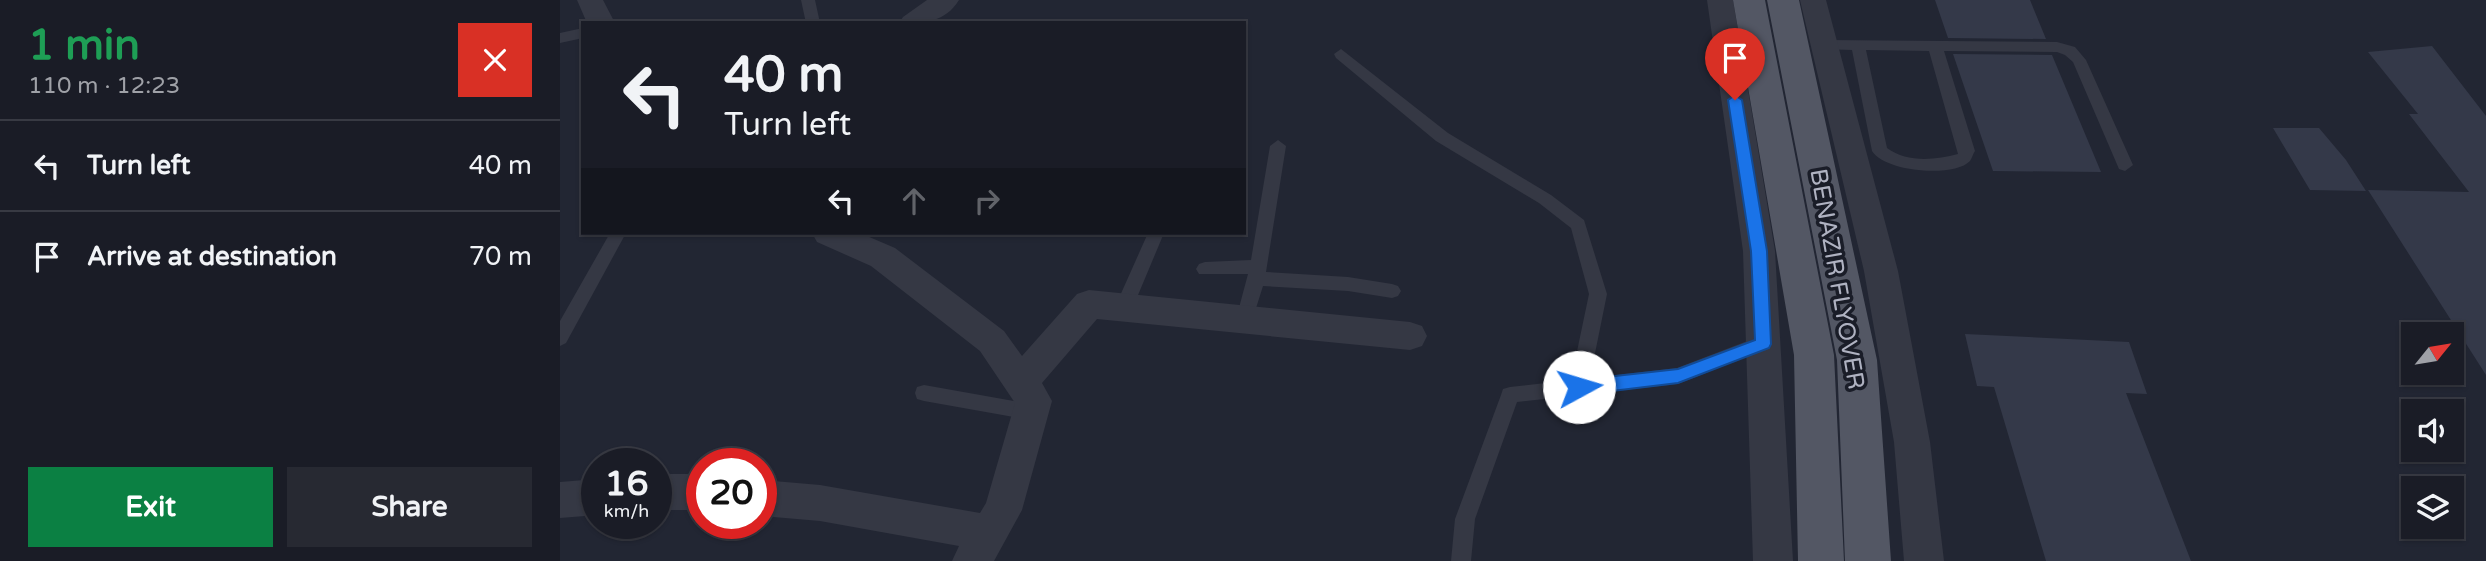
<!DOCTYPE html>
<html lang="en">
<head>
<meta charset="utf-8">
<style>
	body { margin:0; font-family:"Varela Round",sans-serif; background:#272932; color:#f1f3f6; height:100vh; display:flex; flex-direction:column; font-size:26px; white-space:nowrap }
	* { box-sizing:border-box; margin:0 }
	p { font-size:23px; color:#9fa1a7 }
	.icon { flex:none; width:38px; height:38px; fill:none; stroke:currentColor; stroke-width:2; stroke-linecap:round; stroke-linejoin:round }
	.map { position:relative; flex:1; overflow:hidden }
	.panel { display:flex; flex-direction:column; background:#1a1c26; width:560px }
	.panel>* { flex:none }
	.banner { position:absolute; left:21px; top:21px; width:665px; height:214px; border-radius:0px; box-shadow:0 2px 5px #0004,0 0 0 2px #383a43; background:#1a1c26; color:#f1f3f6; overflow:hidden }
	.needle { width:46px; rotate:60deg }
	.tools { position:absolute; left:1841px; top:322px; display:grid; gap:14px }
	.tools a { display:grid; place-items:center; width:63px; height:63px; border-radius:0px; background:#1a1c26; box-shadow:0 2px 5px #0004,0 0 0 2px #383a43; font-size:35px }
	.speed { position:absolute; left:21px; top:448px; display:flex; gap:14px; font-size:35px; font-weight:700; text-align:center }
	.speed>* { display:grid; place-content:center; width:91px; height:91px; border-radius:50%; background:#1a1c26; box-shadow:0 2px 5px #0004,0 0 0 2px #383a43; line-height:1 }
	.speed small { font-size:18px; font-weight:400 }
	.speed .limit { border:10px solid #d22; background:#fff; color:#111 }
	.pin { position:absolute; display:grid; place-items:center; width:60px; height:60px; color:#fff; margin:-72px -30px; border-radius:50% 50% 50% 0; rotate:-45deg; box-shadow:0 0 7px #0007 }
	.pin .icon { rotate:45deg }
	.me { position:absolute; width:77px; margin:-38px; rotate:84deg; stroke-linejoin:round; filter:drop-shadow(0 0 5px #0008) }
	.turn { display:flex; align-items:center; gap:24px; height:147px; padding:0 28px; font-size:32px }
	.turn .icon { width:91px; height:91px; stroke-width:2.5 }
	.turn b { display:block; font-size:49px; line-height:60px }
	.lanes { display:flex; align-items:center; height:66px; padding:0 28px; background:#0003; justify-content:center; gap:35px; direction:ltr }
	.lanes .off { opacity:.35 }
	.round { display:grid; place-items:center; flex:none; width:74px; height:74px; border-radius:0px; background:#272932 }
	.head { display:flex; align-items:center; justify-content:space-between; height:119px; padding:0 28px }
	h1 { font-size:42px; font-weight:700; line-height:52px; color:#1e9e55 }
	.primary-button { display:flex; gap:14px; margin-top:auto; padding:14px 28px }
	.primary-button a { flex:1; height:80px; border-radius:0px; background:#0b8043; color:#fff; font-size:28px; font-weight:700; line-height:80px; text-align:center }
	.primary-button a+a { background:#272932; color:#f1f3f6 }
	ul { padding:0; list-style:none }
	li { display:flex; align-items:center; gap:21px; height:91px; padding:0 28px; border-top:2px solid #383a43 }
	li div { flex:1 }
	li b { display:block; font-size:26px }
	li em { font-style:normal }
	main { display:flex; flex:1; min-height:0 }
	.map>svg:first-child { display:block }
	.building { fill:#343949 }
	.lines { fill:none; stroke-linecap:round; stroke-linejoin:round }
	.lane { fill:#353844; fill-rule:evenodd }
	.street { fill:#353844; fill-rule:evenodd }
	.primary { fill:#535764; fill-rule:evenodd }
	.route { fill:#1a73e8; stroke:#114b97; stroke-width:2 }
	.labels { text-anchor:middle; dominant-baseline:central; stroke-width:7; stroke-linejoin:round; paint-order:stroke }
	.street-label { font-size:24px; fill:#afb2c1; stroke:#1a1d28 }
</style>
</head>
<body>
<main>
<section class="panel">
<div class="head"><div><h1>1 min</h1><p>110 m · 12:23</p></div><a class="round" style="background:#d93025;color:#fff"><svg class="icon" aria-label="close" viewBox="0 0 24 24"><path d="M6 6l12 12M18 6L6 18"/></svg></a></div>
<ul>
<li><svg class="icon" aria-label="left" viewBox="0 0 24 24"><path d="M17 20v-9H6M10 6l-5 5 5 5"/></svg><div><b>Turn left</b></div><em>40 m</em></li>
<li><svg class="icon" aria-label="arrive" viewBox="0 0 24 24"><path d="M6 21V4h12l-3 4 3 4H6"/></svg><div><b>Arrive at destination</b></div><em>70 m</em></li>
</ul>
<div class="primary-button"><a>Exit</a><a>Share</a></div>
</section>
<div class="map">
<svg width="1926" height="561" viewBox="0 0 1926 561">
	<rect width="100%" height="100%" fill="#222633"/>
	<!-- building -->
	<path class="building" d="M1375,0H1470L1486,39L1388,38Z
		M1872,46L1926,116V375L1808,190L1909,192L1849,114H1858L1808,52Z
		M1393,54L1492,55L1541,172L1433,171Z
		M1713,128H1759L1786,160L1806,191L1750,190Z
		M1405,334L1569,342L1587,394L1566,393L1631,561H1486L1434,387L1417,386Z"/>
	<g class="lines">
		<!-- lane -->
		<path class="lane" d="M241,0H255L260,23H246Z
			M23,28V38L0,43V33Z
			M1264,40L1497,42L1515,47L1526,60L1573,165L1565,171L1559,169L1513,62L1505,55L1497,52L1384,51L1415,151C1414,152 1411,160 1410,161C1394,178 1325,172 1312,151L1292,50L1259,49L1257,45L1259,41ZM1306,50L1369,51L1398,154C1375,160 1347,163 1327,148Z
			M781,49L888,133L991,195L1024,220L1047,294L1030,378L1117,368L1203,335L1209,338L1212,343L1209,348L1118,384L957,402L915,519L911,561H891L895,519L941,395L943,389L950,387L1011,380L1029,294L1011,228L979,203L876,141L776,58L774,54Z
			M718,140L726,146L706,272L788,277L832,284L838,286L841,291L838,296L832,298L788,291L703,286L691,324L685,326L679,324L676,319L688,274H639L636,269L639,264L645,262L691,260L710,146Z
			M50,233H66L6,343L0,346V321Z
			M588,233H604L573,307L570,312L564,314L558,312L555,307Z
			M364,385L471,404L478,406L481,412L478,418L471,420L364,401L357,399L355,393L357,387Z"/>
		<!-- street -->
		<path class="street" d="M17,0H43L55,23H27Z
			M367,0H399C385,23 363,23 339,23L343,17Z
			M1147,0H1173L1215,251L1233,561H1193L1183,251Z
			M1240,0H1266L1338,271L1370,442L1384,561H1344L1334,442L1304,271Z
			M252,233H300L335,248L444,331L462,356L517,294L529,290L850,322L862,326L867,336L862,346L850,350L537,319L482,383L492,401L462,510L434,561H392L399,546L260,521L201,516V480L260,485L420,513L426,503L455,403L420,351L311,266L257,242Z
			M96,474H142V510H96Z
			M37,479V515L0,518V482Z"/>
		<!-- primary -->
		<path class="primary" d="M1173,0H1205L1274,355L1284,561H1238L1234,355Z
			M1207,0H1239L1317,360L1331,561H1285L1277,360Z"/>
	</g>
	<!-- route -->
	<path class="route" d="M1175,95L1182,100L1207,251L1211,344L1209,348L1118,383L1019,395L1013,392L1010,387L1013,382L1019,380L1118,369L1195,340L1191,251L1168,100Z"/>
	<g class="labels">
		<!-- street labels -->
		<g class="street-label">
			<text transform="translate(1277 279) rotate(80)">BENAZIR FLYOVER</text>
		</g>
	</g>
</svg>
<div class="tools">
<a><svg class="needle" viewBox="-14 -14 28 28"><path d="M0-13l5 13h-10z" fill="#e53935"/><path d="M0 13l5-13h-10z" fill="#9fa1a7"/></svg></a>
<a><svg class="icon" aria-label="sound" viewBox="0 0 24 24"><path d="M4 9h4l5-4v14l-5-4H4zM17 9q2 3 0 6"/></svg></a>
<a><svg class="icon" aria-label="layers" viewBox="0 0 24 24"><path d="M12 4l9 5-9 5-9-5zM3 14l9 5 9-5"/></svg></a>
</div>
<div class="speed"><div>16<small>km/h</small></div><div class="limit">20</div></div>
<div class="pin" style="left:1175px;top:100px;background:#d93025"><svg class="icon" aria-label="arrive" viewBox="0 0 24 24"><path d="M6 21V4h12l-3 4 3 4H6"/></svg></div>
<svg class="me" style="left:1019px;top:387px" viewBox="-20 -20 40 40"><circle r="19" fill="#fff"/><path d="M0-13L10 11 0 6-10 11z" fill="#1a73e8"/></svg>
<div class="banner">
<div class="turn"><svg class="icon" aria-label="left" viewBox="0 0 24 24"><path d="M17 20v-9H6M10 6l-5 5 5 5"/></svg><div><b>40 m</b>Turn left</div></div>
<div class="lanes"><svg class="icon" aria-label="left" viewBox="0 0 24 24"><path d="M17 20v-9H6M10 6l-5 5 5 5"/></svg><svg class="icon off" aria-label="ahead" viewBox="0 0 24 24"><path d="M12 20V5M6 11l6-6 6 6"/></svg><svg class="icon off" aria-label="right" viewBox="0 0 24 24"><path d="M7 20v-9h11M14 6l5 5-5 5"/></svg></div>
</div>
</div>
</main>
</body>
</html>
